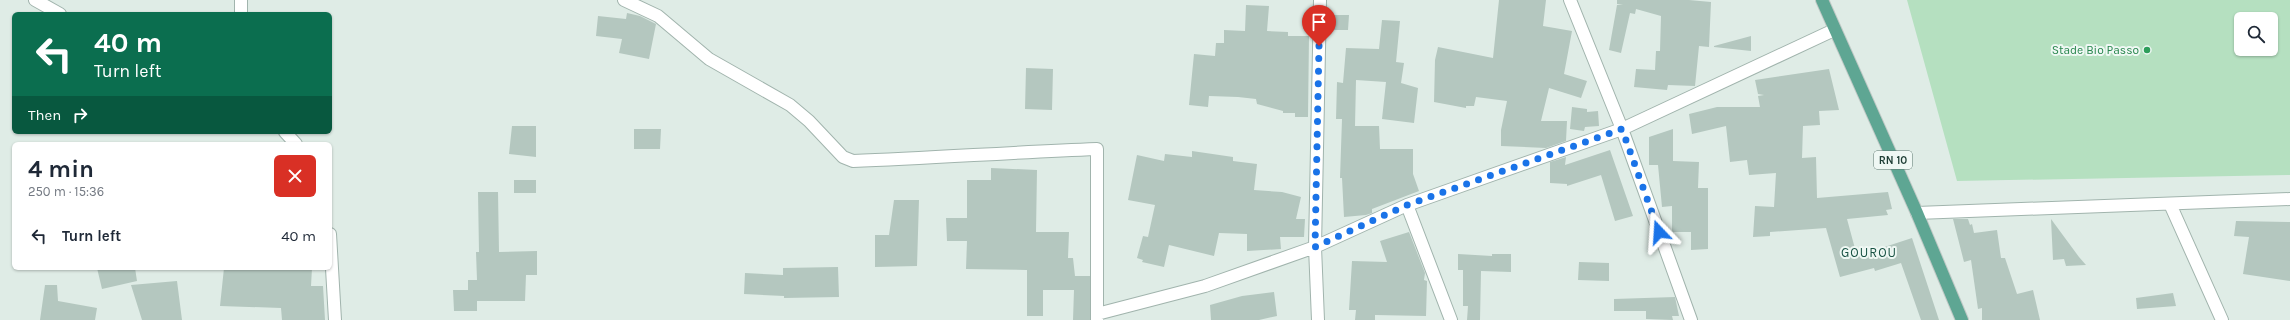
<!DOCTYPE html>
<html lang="en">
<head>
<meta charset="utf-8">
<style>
	body { margin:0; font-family:Karla,sans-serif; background:#f2f2f3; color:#1f2937; height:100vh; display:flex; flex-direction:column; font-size:15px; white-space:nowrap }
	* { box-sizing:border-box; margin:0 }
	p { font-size:13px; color:#747a83 }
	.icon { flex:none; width:22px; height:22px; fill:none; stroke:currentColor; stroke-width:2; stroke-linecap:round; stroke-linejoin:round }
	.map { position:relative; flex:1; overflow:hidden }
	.details { position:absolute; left:12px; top:142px; width:320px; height:128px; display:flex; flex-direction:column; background:#fff; border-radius:6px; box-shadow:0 1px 3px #0004 }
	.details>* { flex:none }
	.banner { position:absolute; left:12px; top:12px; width:320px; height:122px; border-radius:6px; box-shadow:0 1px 3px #0004; background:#0b6e4f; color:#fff; overflow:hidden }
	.buttons { position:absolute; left:2234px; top:12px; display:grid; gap:8px }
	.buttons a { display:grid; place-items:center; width:44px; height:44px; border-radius:6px; background:#fff; box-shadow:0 1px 3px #0004; font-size:20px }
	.pin { position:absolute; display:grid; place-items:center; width:34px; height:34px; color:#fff; margin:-41px -17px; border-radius:50% 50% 50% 0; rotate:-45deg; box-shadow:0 0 4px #0007 }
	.pin .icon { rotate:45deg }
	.me { position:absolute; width:44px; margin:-22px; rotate:340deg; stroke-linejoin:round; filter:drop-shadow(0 0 3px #0008) }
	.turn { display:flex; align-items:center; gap:14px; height:84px; padding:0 16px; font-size:18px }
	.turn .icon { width:52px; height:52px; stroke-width:2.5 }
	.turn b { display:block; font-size:28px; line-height:34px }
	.then { display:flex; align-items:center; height:38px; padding:0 16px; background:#0003; gap:8px; font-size:15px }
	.round { display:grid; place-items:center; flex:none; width:42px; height:42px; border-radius:6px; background:#f2f2f3 }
	.overview { display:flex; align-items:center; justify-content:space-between; height:68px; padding:0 16px }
	h1 { font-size:24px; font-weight:700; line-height:30px }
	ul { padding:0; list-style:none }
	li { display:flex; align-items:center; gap:12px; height:52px; padding:0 16px }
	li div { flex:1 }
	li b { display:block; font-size:15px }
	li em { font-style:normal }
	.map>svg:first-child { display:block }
	.green { fill:#b5e0c0; fill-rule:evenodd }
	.building { fill:#b4c7bf }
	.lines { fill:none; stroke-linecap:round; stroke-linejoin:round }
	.minor-casing { stroke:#a1b4ad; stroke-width:14 }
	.major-casing { stroke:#c0c9c6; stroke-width:14 }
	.minor { stroke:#fff; stroke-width:12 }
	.major { stroke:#5ea693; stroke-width:12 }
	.route { stroke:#1a73e8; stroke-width:7; stroke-dasharray:0 12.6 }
	.leisure-dot { fill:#2e9e5b; stroke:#eff8f4; stroke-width:1.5 }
	.labels { text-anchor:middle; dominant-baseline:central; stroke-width:4; stroke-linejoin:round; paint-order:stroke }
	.shield { fill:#eff8f4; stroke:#5d766e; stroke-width:1 }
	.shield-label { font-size:11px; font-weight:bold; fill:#1e3e35 }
	.leisure-label { font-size:12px; fill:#27864d; stroke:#eff8f4; text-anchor:end }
	.neighbourhood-label { font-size:13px; letter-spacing:1px; fill:#185243; stroke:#eff8f4 }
</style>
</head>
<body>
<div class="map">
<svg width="2290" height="320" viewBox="0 0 2290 320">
	<rect width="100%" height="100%" fill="#dfece6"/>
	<!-- green -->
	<path class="green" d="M1907,0H2290V175L1957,181ZM2241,19H2271V49H2241Z"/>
	<!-- building -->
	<path class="building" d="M1499,0H1546L1543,26L1572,31L1564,74L1587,81L1581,98L1549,88L1541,121H1567L1566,141L1546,148L1501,146V130L1507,101L1476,97L1474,106H1466V108L1434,102L1435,60L1438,47L1493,58Z
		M1617,0H1689L1711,2L1709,47L1699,46L1695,86L1668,85L1667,90L1634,87L1636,69L1655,70L1656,51H1660L1661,16L1636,9L1635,14L1630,13L1621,53L1609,50L1617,5H1623L1617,4Z
		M1246,5L1269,6L1267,31L1288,32V36H1309L1308,117H1295V113H1283V111L1257,104L1256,99L1238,97L1209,96L1208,107L1189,105L1194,54L1215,56L1216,43H1224V30L1245,31Z
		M627,13L640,16L656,24L649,59L619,53L622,39L596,36L598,16L626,19Z
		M1334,15H1349L1348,30H1334Z
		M1382,20L1400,21L1396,62L1404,63L1401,83L1418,88L1414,123L1382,119L1386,82L1356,80L1355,126H1379L1380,149H1413V174L1419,191L1372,209V213L1366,215L1344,217L1342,178H1340L1342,119H1336L1337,82L1343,83L1346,48L1379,49Z
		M1751,36V51L1714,47V46Z
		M1026,68L1053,69L1052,110L1025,109Z
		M1829,69L1839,110L1819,111L1820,125L1803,126L1802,158L1816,157L1817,198L1888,192L1892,209L1886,210L1888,215L1847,219L1857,256L1912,238L1939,320H1921L1901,263L1875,271L1874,268L1840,277L1826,228L1770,232V236L1753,237L1755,206L1774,207L1776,173L1749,175L1747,160L1730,162L1726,126L1692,134L1689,114L1717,107H1760L1758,96L1764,95L1758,94L1755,80Z
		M1572,107L1587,109V112L1598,111L1599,126L1585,127L1584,131L1570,129Z
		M512,126H536V157L509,154Z
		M634,129H661L660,149H634Z
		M1673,129V161L1699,162L1698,188H1708V249L1691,250V232H1672V206L1662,207L1658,165H1649V137Z
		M1610,150L1633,216L1615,221L1601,175L1567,186V184L1550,183V162L1566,157L1565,165Z
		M1192,151L1233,157V161L1257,164L1254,190L1282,192L1301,197L1296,219H1305L1304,237H1280L1281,249L1247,251V234L1219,233L1214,256L1169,245L1164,267L1142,262L1143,260L1137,258L1143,236L1148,237L1155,205L1128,200L1137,155L1164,161L1165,154L1192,157Z
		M991,168L1037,170L1036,232H1069L1068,258H1073L1075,276H1090V320H1073L1074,290H1043V316H1027V270L966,269L967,241H947L946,218H967V180H991Z
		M514,180H536V193H514Z
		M478,192H498L499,252L537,251V275H526L525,301H477V311H454L453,290H468V280H477L476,252H479Z
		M894,200H919L917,266L875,267V235H889Z
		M1953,219H1968L1970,225L1972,224L1974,233L1997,230L2001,258H2005L2017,294L2033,290L2040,320H1982V308L1978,309L1971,260L1964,262Z
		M2051,219L2079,257L2086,265L2066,266L2064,259L2053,260Z
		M2236,221L2290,222V281L2243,274L2249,237L2234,236Z
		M1409,232L1425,273L1424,280L1427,281L1426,316L1375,315V320H1355L1356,310H1349L1352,261L1387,262L1380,241Z
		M1458,254L1492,256V254H1511V272L1481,271L1480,320H1467L1468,306H1463V270H1458Z
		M1579,262L1609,263V281L1578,280Z
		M838,267L839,297L784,298V296L744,294L745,273L783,275V268Z
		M97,268H135L137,281L102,289Z
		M224,268H312L311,286H323L325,320H282L281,308L220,306Z
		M177,281L182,320H142L131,285Z
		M45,285H57L58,301L97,308L95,320H40Z
		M1274,292L1277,316L1259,320H1211L1210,305L1242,296Z
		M2173,293L2176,306L2137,309L2136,298Z
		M1675,297L1679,316H1672L1673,320L1646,319V311H1614V299Z"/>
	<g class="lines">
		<!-- minor casing -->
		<g class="minor-casing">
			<path id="minor" d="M35,0L60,14
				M624,0L658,16L709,59L790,105L809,121L843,157L853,161C934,158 1015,152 1097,149V320
				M1570,0L1622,129L1691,320
				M241,14V0
				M285,132L296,144
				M2170,204L2222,320
				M1407,205L1451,320
				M1917,213L2290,199
				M330,234L335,320
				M1097,314L1205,286L1315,247L1407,205L1622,129L1834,30
				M1318,320L1315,247L1320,0"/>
		</g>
		<!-- major casing -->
		<g class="major-casing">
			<path id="major" d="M1822,0L1917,213L1962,320"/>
		</g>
		<!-- minor -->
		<use href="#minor" class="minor"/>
		<!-- major -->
		<use href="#major" class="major"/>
	</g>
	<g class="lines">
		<!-- route -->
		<path class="route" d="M1319,46L1315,247L1407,205L1622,129L1659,232"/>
	</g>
	<!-- markers -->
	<circle class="leisure-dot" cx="2147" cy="50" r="4"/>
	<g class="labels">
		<!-- shield labels -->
		<rect class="shield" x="1874" y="151" width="38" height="18" rx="3"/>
		<g class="shield-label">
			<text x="1893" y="160">RN 10</text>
		</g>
		<!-- leisure labels -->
		<g class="leisure-label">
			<text x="2139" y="50">Stade Bio Passo</text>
		</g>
		<!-- neighbourhood labels -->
		<g class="neighbourhood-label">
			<text x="1869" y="252">GOUROU</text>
		</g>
	</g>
</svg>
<div class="buttons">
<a><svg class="icon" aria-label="search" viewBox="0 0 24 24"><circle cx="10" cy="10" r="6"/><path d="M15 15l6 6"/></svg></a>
</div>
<div class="pin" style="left:1319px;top:46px;background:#d93025"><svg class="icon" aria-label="arrive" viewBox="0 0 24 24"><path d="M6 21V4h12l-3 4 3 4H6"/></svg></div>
<svg class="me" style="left:1659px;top:232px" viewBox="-20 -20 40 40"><path d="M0-17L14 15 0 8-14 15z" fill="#1a73e8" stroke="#fff" stroke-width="4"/></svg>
<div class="banner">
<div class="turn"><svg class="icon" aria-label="left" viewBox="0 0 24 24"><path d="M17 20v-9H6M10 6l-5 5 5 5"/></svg><div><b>40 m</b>Turn left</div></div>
<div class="then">Then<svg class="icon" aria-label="right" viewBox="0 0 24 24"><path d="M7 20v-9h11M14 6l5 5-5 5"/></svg></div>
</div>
<section class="details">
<div class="overview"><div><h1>4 min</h1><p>250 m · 15:36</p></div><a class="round" style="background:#d93025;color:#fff"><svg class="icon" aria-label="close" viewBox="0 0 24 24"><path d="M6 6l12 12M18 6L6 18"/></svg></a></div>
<ul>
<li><svg class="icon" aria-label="left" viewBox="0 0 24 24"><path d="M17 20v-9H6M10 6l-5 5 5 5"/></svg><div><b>Turn left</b></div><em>40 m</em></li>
</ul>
</section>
</div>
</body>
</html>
